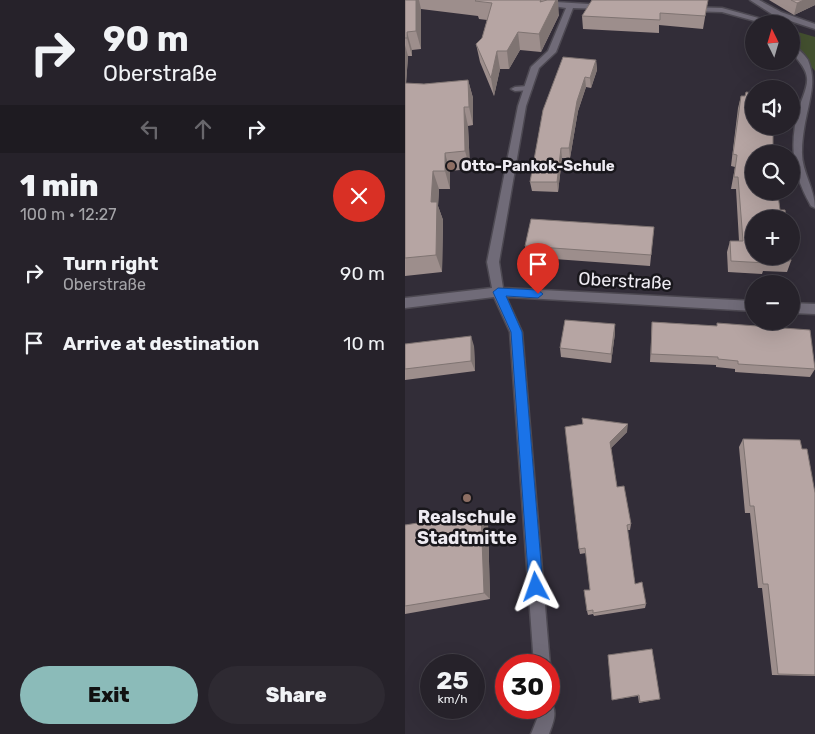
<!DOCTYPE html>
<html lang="en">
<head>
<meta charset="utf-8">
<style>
	body { margin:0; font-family:Rubik,sans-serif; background:#2e2a32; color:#f1f3f6; height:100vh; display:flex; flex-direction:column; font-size:19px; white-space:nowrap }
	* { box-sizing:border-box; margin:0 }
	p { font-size:16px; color:#a4a4a8 }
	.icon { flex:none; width:28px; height:28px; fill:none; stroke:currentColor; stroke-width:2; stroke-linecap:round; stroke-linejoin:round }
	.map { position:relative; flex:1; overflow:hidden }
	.details { display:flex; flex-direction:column; background:#26222a; width:405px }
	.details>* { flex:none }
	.top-card { background:#26222a; color:#f1f3f6; overflow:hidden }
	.needle { width:32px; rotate:355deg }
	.fabs { position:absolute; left:340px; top:15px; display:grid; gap:10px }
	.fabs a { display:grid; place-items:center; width:55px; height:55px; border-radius:50%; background:#26222a; box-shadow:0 5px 20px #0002,0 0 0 1px #423f47; font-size:25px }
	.speed { position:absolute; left:15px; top:654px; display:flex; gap:10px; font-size:25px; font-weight:700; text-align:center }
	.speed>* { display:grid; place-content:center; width:65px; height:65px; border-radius:50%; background:#26222a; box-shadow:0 5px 20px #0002,0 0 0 1px #423f47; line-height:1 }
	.speed small { font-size:12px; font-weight:400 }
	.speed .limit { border:8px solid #d22; background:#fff; color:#111 }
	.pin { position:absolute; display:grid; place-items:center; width:42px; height:42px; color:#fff; margin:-51px -21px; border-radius:50% 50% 50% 0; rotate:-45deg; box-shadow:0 0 5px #0007 }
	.pin .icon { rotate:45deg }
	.me { position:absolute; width:55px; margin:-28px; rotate:356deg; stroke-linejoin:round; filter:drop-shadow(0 0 4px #0008) }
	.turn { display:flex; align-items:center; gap:18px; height:105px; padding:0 20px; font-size:22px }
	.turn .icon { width:65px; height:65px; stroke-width:2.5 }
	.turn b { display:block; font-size:35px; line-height:42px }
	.lanes { display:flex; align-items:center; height:48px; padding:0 20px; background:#0003; justify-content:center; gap:25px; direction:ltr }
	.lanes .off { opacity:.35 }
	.round { display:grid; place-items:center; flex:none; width:52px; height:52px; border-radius:26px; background:#2e2a32 }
	.overview { display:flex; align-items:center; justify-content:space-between; height:85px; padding:0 20px }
	h1 { font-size:30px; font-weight:800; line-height:38px }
	.cta { display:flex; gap:10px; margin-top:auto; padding:10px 20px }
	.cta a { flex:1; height:58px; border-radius:30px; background:#8bbbb9; color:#111; font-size:20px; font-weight:800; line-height:58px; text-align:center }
	.cta a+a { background:#2e2a32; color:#f1f3f6 }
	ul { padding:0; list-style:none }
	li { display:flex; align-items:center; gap:15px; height:70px; padding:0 20px }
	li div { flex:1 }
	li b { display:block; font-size:19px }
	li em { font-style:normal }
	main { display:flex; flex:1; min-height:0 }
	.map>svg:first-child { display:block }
	.green { fill:#43502f }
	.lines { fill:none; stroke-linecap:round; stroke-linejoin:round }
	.lane-casing { stroke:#4d4952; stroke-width:3 }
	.street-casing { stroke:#4d4952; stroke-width:3 }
	.lane { fill:#706b78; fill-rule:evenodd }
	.street { fill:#706b78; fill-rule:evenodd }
	.wall { fill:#9d8e8c }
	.shaded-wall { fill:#7f7472 }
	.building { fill:#b6a5a3; stroke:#7f7472 }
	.route { fill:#1a73e8; stroke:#114b97 }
	.education-dot { fill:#8d6e63; stroke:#19171c; stroke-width:2 }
	.labels { text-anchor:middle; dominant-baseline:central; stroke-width:5; stroke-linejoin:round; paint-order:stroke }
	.far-poi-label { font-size:15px; font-weight:bold; fill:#eeebf2; stroke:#19171c; text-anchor:start }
	.street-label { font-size:18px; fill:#eeebf2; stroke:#19171c }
	.poi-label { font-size:18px; font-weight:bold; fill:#eeebf2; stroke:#19171c }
</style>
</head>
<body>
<main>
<section class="details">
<div class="top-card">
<div class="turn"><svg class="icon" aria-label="right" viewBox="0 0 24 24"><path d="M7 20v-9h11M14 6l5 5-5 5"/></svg><div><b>90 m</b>Oberstraße</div></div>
<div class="lanes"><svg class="icon off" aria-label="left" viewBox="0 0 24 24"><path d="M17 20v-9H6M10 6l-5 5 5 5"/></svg><svg class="icon off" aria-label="ahead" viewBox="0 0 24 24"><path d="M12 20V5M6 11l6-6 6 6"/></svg><svg class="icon" aria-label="right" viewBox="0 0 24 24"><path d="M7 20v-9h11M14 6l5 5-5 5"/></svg></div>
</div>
<div class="overview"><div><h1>1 min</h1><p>100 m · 12:27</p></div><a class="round" style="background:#d93025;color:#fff"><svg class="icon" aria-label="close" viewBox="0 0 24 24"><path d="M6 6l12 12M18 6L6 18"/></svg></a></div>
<ul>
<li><svg class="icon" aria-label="right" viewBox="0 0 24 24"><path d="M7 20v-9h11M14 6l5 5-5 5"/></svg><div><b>Turn right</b><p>Oberstraße</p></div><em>90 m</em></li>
<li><svg class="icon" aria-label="arrive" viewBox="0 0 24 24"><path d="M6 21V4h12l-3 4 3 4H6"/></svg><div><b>Arrive at destination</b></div><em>10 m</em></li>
</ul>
<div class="cta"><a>Exit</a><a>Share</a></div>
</section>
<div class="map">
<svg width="410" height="734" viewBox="0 0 410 734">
	<rect width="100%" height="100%" fill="#322d38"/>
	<!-- green -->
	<path class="green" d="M386,30L410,37V71L386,44Z"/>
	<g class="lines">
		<!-- lane casing -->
		<g class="lane-casing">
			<path id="lane" d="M123,86L127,88L126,90L110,91L106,89L110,87Z"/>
		</g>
		<!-- street casing -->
		<g class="street-casing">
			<path id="street" d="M119,0L199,5L203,7L199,9L168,8L151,52L134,68L121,106L94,262L98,288L349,301V311L101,297L117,332L145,665L144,669V665H129L105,332L89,297L0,308V298L87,288L82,262L113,106L126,67L143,51L161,8L123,2Z
				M345,0H354L376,12L410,24V29L370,16Z
				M281,7L317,8L375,24H361L317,12L284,11L280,9Z
				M386,45C393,48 399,54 403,60C410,78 407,90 403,109C400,122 397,138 397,151C396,171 410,188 410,208L406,206C387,173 384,145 394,107C397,99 403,86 402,78C401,64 386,57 386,45Z
				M386,303L410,304V314L386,313Z
				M144,701C154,710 148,723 144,734H126L132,719V708H144Z"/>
		</g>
		<!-- lane -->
		<use href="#lane" class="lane"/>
		<!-- street -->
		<use href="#street" class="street"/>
	</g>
	<!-- wall -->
	<path class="wall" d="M0,0H141L154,15L136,52L115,50L104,69H95L89,96L75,62L71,44L77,38L82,20L74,19L73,16L16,9V49L7,50V56H3L1,83L19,84L63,80L68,98V125L63,126L65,169L45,171V189H34L33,206L38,220L37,272L0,276Z
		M187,0H303L298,29L254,25V33L178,29L177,16Z
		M364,0H410V5L389,15Z
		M191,60L192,70L186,88L181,87L173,111L165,158H157L153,192L127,191L125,182L138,110Z
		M336,96L365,129L368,154L369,195L375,210L386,261L382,272L358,271L357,274L323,272L322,252L325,241H334L331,189H326L330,167L326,166L333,108Z
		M249,227L245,266L122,257L120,246Z
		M247,322L312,326V323L410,369L405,377L330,372V369L311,367V365L245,362Z
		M210,333L206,363L156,357L155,348Z
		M0,344L69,346L70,371L0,380Z
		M177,418L222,432L206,448L212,487L226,524L225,530H222L230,584L241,604L240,608L189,616L188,614L183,615L182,611L185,590L181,553L175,554L174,549L178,424Z
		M338,439L397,449L410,493V676L367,675L357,588H353L345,513H340L334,447Z
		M83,523L85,599L0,614V525Z
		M203,655L255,699L234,703L233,696L207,700Z"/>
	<!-- shaded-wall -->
	<path class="shaded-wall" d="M11,0H14L16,9V49L11,31Z
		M151,0H153L154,15L136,52L134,34Z
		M399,0H410V5L389,15L392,3Z
		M2,32L7,50V56L2,38Z
		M113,32L115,50L104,69L102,51Z
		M0,45L3,56L0,100Z
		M92,51L95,69L89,96L86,78Z
		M191,60L192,70L186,88L185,78Z
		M180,77L181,87L173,111L165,158L164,148L172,101Z
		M63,80L68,98V125L64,107Z
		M59,107L63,126L65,169L60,151Z
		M156,148L157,158L153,192L152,182Z
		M40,153L45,171V189L40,171Z
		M28,171L34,189L33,206L38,220L37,272L31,255L26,202Z
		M210,324V333L206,363V354Z
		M66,336L69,346L70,371L66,361Z
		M223,424L222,432L205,449V442Z
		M76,513L83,523L85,599L79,593Z"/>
	<!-- building -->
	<path class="building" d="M0,0H11V31L2,32V38H0Z
		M71,0H136L135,2L142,0H151L134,34L113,32L102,51H92L86,78L71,44L77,38L87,3L70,1Z
		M187,0H303L300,16L255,13V20L177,16Z
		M386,0H399L392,3Z
		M158,57L191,60L185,78L180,77L172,101L164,148H156L152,182H125L138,110Z
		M63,80L64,107H59L60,151L40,153V171H28L26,202H32L31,255L0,258V83L19,84Z
		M341,92L349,93V126H365V129H368V154H349V191H369V195H373L375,210H380L381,219H349V256H385L386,261L361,259V263L326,261L325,241H338L333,177H329L332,155L328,154L336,96H340Z
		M126,219L249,227L246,255L120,246Z
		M160,320L210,324L206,354L155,348Z
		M247,322L312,326V323L405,330L410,369L333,364V361L313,359V357L246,354Z
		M66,336V361L0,369V344Z
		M177,418L223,424L205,442L212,487L219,486L226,524L222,525L230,584L237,582L241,604L188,613V610L182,611L179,590H185L180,548L174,549L160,427L178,424Z
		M338,439L395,440L397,449H402L410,493V675L373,674L363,584H358L349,506H345Z
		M76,513L79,593L0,606V525Z
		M247,649L255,699L235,702L234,695L207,700L203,655Z"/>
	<!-- route -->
	<path class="route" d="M93,288L133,290L138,294L133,298L101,296L117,332L138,587L136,592L131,594L126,592L124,587L106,332L88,292Z"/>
	<!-- markers -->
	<g class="education-dot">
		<circle cx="46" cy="166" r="5"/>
		<circle cx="62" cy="498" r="5"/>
	</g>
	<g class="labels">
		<!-- far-poi labels -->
		<g class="far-poi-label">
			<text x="56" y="166">Otto-Pankok-Schule</text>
		</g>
		<!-- street labels -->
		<g class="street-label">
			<text transform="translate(220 281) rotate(3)">Oberstraße</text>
		</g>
		<!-- poi labels -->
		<g class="poi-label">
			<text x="62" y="517">Realschule<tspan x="62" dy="21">Stadtmitte</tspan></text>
		</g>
	</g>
</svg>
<div class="fabs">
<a><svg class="needle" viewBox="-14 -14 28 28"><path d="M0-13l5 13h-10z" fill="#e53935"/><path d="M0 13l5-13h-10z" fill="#a4a4a8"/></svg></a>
<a><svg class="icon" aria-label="sound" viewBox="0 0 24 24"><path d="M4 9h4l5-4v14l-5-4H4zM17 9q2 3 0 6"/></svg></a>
<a><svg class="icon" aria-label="search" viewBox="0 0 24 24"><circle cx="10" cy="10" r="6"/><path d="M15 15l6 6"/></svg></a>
<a>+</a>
<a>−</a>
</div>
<div class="speed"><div>25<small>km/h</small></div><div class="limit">30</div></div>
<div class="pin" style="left:133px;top:294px;background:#d93025"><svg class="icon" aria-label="arrive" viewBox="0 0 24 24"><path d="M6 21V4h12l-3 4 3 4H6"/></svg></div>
<svg class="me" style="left:131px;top:587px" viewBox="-20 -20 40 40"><path d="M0-17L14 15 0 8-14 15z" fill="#1a73e8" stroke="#fff" stroke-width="4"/></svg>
</div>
</main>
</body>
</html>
